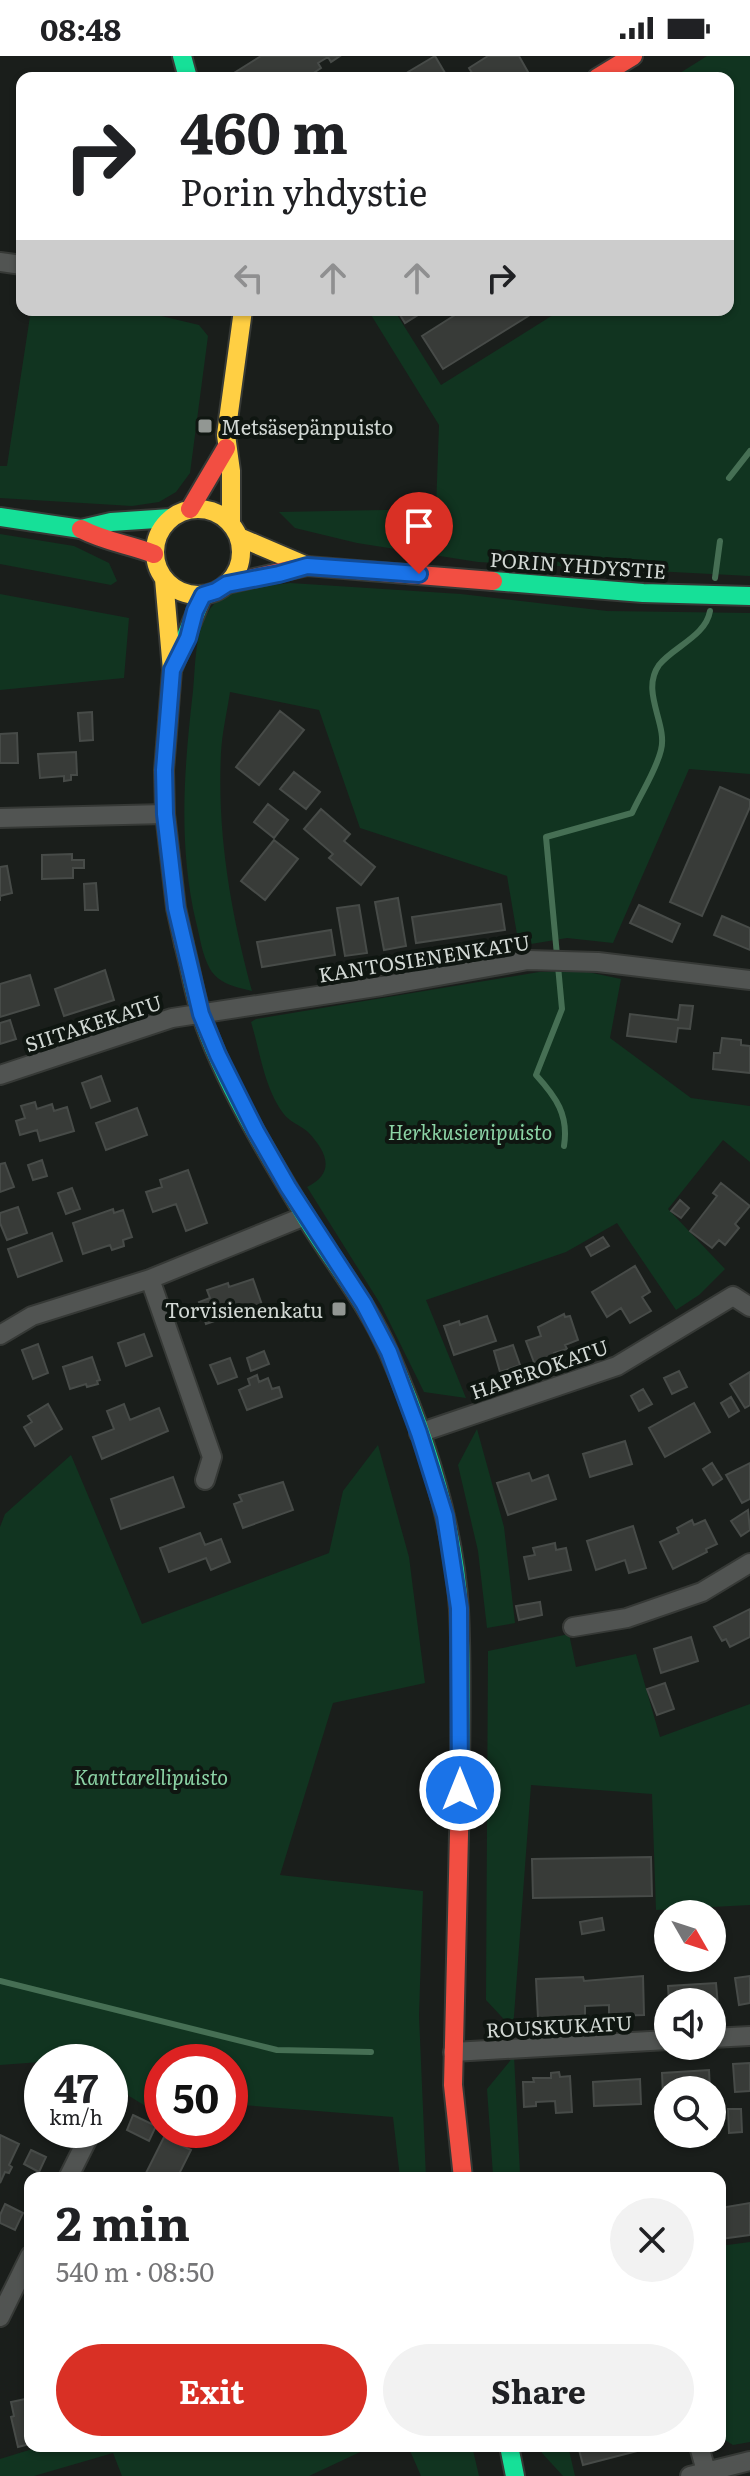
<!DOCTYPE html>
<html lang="en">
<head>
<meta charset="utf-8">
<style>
	body { margin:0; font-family:Literata,serif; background:#f2f2f2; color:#202124; height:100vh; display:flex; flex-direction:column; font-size:30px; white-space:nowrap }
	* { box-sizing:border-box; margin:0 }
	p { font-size:26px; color:#757577 }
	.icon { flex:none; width:44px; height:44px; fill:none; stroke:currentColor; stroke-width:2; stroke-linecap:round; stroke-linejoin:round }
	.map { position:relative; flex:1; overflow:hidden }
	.panel { position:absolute; left:24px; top:2116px; width:702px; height:280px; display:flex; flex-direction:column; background:#fff; border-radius:16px; box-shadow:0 2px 6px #0004 }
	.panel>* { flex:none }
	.top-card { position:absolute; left:16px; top:16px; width:718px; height:244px; border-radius:16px; box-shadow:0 2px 6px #0004; background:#fff; color:#202124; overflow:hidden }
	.needle { width:52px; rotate:129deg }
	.controls { position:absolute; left:654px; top:1844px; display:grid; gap:16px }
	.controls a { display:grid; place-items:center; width:72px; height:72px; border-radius:50%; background:#fff; box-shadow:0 2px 6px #0004; font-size:40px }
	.speed { position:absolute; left:24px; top:1988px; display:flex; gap:16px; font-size:40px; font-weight:700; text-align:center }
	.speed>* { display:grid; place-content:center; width:104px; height:104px; border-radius:50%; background:#fff; box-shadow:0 2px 6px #0004; line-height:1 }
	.speed small { font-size:20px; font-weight:400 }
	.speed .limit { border:12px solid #d22; background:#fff; color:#111 }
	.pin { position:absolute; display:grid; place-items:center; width:68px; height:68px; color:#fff; margin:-82px -34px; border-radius:50% 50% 50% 0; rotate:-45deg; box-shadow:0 0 8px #0007 }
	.pin .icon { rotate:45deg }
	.me { position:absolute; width:88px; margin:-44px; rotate:0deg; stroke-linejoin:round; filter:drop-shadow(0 0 6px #0008) }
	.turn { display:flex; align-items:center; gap:28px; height:168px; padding:0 32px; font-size:36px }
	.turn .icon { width:104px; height:104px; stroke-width:2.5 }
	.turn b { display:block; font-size:56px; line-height:68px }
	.lanes { display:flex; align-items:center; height:76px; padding:0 32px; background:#0003; justify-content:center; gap:40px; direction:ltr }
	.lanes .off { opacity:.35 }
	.round { display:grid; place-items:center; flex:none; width:84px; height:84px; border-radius:42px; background:#f2f2f2 }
	.headline { display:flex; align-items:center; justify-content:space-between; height:136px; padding:0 32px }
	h1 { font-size:48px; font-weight:700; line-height:60px }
	.cta { display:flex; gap:16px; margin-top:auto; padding:16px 32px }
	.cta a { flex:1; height:92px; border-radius:48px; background:#d93025; color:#fff; font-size:32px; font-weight:700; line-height:92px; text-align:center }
	.cta a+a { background:#f2f2f2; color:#202124 }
	.status { display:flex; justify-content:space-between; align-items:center; height:56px; padding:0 40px; background:#fff; direction:ltr }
	.status svg { height:22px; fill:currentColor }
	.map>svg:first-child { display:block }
	.green { fill:#113420 }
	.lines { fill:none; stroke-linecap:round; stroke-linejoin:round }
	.stream { stroke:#466f54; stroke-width:6 }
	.building { fill:#383b38; stroke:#474b48; stroke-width:2 }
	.street-casing { stroke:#363936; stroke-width:22 }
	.fast-casing { stroke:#363936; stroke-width:22 }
	.slow-casing { stroke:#363936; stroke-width:22 }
	.jam-casing { stroke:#363936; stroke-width:22 }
	.street { stroke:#515452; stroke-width:18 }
	.fast { stroke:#16e098; stroke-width:18 }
	.slow { stroke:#ffcf43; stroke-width:18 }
	.jam { stroke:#f24e42; stroke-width:18 }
	.route-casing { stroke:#114b97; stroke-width:20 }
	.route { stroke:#1a73e8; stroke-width:14 }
	.poi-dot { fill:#929793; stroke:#0f1611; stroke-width:3 }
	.labels { text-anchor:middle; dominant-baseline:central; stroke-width:8; stroke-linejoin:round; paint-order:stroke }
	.poi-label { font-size:20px; fill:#d2d8d4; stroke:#0f1611; text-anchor:start }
	.street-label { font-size:20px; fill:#d2d8d4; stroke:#0f1611 }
	.park-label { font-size:20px; font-style:italic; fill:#8cd4a6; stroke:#0f1611 }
</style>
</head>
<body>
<div class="status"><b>08:48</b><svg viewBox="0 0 49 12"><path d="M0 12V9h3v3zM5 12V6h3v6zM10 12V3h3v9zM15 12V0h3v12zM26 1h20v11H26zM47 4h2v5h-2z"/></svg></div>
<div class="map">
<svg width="750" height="2420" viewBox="0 0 750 2420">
	<rect width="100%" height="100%" fill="#1a1e1b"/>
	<!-- green -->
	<path class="green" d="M707,0H750V520L478,506L357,487L295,472L279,456L436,453L439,369L368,254H394L441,329L561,254H728V22H672Z
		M31,254H136L199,269L208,280L190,417L176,436L159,446L132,450L0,442V410H7Z
		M0,478L74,490L109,507L117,525L111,529L0,508Z
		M290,527L461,538L607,555L750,557V718L689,713L613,887L567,882L519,890L507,820L360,772L319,654L230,636C227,656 222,677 221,697C217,779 231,857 252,935C236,931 219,928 210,913C202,899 200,881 196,866C178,789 184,713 193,635C196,607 194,570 214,548C230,532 269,530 290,527Z
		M0,538L129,562L124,622L0,634Z
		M583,915L621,923L610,982L691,1042L750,1050V1106L723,1084L668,1153L725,1213L699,1239L676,1254L617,1167L566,1196L426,1244L466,1342L424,1336L381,1249L307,1131C336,1117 327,1096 308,1076C300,1069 288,1065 283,1057C264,1031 260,995 251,966L256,963L539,916Z
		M477,1373L504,1471L515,1567L487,1572L478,1495L458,1409Z
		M378,1389L409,1501L425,1627L333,1647L280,1819L423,1835L419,1960L426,2122H400L393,2061L242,2049L230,2072V2006H162V2060L129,2040L120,2023L110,2027V2006H84L81,2003L0,2009V1471L5,1458L71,1399L142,1568L329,1497L343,1435Z
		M569,1578L576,1611L636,1598L660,1681L750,1648V1849L656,1854L652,1738L531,1729L513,1973L486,1944L488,1595Z
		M514,2000L520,2118L493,2119L487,2033Z
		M750,2186V2386L733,2389L720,2381V2190Z
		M42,2390H373L309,2420H122L113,2397L34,2420H0V2403Z
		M408,2390H472L479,2420H421Z
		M541,2390H568L575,2420H563L542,2397Z"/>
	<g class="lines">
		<!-- stream -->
		<path class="stream" d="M729,422L750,395
			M715,522L720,485
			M564,1090C569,1059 556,1041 536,1019L562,953L546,781L632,757C641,737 656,715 661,694C668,668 640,636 659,609C673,591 706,580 710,555
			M0,1925L277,1994L371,1996"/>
	</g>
	<!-- building -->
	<path class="building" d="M261,0H340L331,6L328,1L318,7L321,12L306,22H238L234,17Z
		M435,0L448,22H412L408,16Z
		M488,0H519L528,16L519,22H475L469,12Z
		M397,254H426L405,267Z
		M463,254H538L443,313L422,280Z
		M280,655L304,674L259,729L236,711Z
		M92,656L93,684L80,685L78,657Z
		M17,677L18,707H0V678Z
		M76,696L77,719H71V724L64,725V720L40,722L38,698Z
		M294,716L320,736L306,753L280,733Z
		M720,731L750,744V751L702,860L670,846Z
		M268,748L288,764L274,782L254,766Z
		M321,753L350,778L344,785L375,811L361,829L329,802L333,798L304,773Z
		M274,784L298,803L265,844L241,825Z
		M72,798V804H84V812H73V822L42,823V799Z
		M7,810L12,837L0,840V845V811Z
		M96,827L98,854H85L84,828Z
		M398,842L406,890L384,894L375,846Z
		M501,848L505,874L416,887L412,861Z
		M359,849L367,897L345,900L337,852Z
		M639,849L680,868L672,886L630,867Z
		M722,860L750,872V894L714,879Z
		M331,874L335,899L262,911L257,886Z
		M105,914L114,944L64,960L55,933Z
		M30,919L39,949L0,961V928Z
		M680,949L693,950L690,973L678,972L676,986L627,980L630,958L678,964Z
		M10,964L16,983L0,988V967Z
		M722,982L741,984V989L750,990V1017L713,1013L714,997H720Z
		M101,1020L110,1045L91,1052L82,1027Z
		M35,1046L37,1053L52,1048L54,1055L67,1051L74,1075L40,1085L37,1074L20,1079L16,1065L25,1062L21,1050Z
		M137,1052L147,1079L106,1094L96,1067Z
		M42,1104L47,1120L33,1124L28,1109Z
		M5,1107L14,1131L0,1136V1108Z
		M188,1114L207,1167L186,1175L176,1148L153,1156L146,1136L162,1131L160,1124Z
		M721,1127L750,1150L735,1168L739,1172L725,1189L719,1184L712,1192L690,1175L717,1140L713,1137Z
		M72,1132L80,1153L66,1158L58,1137Z
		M680,1144L689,1152L681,1162L671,1155Z
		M18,1151L27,1177L7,1184L0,1167V1157Z
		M113,1153L114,1157L123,1154L132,1181L123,1184L124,1190L112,1194L110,1189L83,1198L73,1167Z
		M52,1177L62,1205L18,1221L8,1193Z
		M603,1181L609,1190L591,1200L586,1191Z
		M635,1210L650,1236L642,1241L651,1255L630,1267L621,1252L607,1261L592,1236Z
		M253,1223L262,1249L206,1268L199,1246L210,1242L207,1234L228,1227L229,1231Z
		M564,1258L565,1261L570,1260L578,1284L565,1289L567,1293L554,1297L555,1301L535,1309L526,1285L541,1280L538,1271Z
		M487,1260L496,1285L454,1299L444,1270L459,1265L460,1269Z
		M144,1278L152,1300L126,1310L118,1287Z
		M38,1288L48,1317L33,1323L22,1294Z
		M513,1289L520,1309L500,1316L494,1295Z
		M264,1295L269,1308L251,1315L247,1302Z
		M92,1301L100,1324L97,1325L98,1328L87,1331L86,1328L70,1333L63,1311Z
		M230,1302L237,1321L218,1328L210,1309Z
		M679,1315L687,1331L672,1338L664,1322Z
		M750,1316V1349L745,1352L730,1328Z
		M257,1319L259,1326L268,1322L272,1333L279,1331L282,1341L247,1354L239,1334L250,1329L248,1323Z
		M643,1333L652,1348L639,1355L631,1340Z
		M731,1341L739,1355L729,1361L721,1347Z
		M694,1347L710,1376L665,1401L649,1372Z
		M48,1348L62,1373L35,1390L24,1371L32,1366L28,1360Z
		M124,1348L130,1364L159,1352L168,1375L102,1403L93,1381L114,1373L107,1355Z
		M625,1385L632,1408L590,1421L583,1398Z
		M712,1407L722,1423L713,1429L703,1413Z
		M750,1407V1443L742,1447L726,1419Z
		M529,1417L532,1425L548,1419L556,1443L508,1459L497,1427Z
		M173,1421L184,1451L121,1473L111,1443Z
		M283,1426L293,1454L243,1472L234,1448L242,1445L239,1439Z
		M748,1454L750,1474L741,1480L731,1465Z
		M692,1464L694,1469L705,1464L717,1488L706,1493L707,1496L673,1513L660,1486L679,1477L677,1472Z
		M633,1470L646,1512L629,1517L625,1504L596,1514L587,1485Z
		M200,1477L205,1489L221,1483L230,1506L211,1514L206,1502L169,1516L160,1492Z
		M555,1487L556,1494L566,1492L571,1514L529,1523L524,1501L535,1499L533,1492Z
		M540,1546L542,1559L519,1564L516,1550Z
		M750,1553V1581L730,1591L726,1583L722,1585L714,1571Z
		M691,1581L698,1605L661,1617L654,1593Z
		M665,1627L674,1653L657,1659L647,1633Z
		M651,1801L652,1840L533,1842L532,1803Z
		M602,1862L604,1874L582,1878L580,1866Z
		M643,1920L644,1959L609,1960V1949L585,1950V1961L538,1962L536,1923L583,1921L584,1925Z
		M750,1920V1947L739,1949L735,1922Z
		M716,1927L718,1950H712V1946H669L668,1930Z
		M750,2007V2035L735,2036L733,2008Z
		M709,2014L710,2034H668V2040H663L662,2017Z
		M559,2016L560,2021L570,2020L572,2056L556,2057L555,2045L536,2046V2050L524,2051L523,2026H534L533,2022H551V2017Z
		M640,2023L641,2048L594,2050L593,2026Z
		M36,2028L42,2029V2055L32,2050L36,2042L31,2039Z
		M728,2053H741L742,2076L729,2077Z
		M133,2059L156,2070L149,2085L127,2074Z
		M0,2079L19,2088L9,2109L12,2111L9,2117L5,2116L0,2127Z
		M164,2081L191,2094L177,2122H151L145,2119Z
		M31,2094L46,2101L39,2116L24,2108Z
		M750,2147V2179L720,2183V2152Z
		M5,2148L23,2157L15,2174L0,2167V2159Z
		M30,2342V2388L18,2391L11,2361L14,2360L11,2346Z
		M578,2390H640L641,2394L583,2409Z"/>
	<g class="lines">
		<!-- street casing -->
		<g class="street-casing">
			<path id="street" d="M0,206L22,209
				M0,762L165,758
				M0,1019L172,962L382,930L528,904L598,906L750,924
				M150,1223L212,1401L205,1424
				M0,1279L32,1260L150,1223L305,1160
				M419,1377L617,1310L733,1240L750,1251
				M573,1571L627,1562L702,1536L750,1507
				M712,1982L750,1980
				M453,1996L668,1984
				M68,2122L92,2074
				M0,2261L30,2200
				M699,2390L706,2415
				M690,2420L750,2405"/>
		</g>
		<!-- fast casing -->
		<g class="fast-casing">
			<path id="fast" d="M182,0L188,22
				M0,461L81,473L111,466L171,462
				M493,525L643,537L750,540
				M172,614L203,539
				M184,888C190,911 194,936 201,958C223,1024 268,1099 304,1158C332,1205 368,1247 389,1297C424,1377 454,1467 459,1554C462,1614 460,1675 460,1736
				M509,2390L515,2420"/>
		</g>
		<!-- slow casing -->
		<g class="slow-casing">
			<path id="slow" d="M155 496a43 43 0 1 1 86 0a43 43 0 1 1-86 0Z
				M231,467V415L226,379L243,254
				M239,481L307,510
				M164,523L172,614L164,714L165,758L176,852L184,888"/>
		</g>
		<!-- jam casing -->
		<g class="jam-casing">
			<path id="jam" d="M597,22L633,0
				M190,453L226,392
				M81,473C106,486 128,488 154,498
				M227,528L307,510L493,525
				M460,1736L453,2029L463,2122"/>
		</g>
		<!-- street -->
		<use href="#street" class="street"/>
		<!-- fast -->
		<use href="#fast" class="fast"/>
		<!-- slow -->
		<use href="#slow" class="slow"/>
		<!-- jam -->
		<use href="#jam" class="jam"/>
	</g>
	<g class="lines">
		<!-- route casing -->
		<g class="route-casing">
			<path id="route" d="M419,518L307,510L279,518L227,528L216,535L203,539L195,555L188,582L172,614L164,714L165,758L176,852L201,958L218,999L256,1075L288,1131L364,1248L389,1296L419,1377L445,1460L459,1552L460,1734"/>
		</g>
		<!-- route -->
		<use href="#route" class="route"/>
	</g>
	<!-- markers -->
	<g class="poi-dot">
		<rect x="197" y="362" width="16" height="16" rx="4"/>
		<rect x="331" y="1245" width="16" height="16" rx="4"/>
	</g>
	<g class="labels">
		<!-- poi labels -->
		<g class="poi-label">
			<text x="221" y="370">Metsäsepänpuisto</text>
			<text x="323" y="1253" text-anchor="end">Torvisienenkatu</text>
		</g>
		<!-- street labels -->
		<g class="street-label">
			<text transform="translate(578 508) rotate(4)">PORIN YHDYSTIE</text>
			<text transform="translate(424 901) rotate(-9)">KANTOSIENENKATU</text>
			<text transform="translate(93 966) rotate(-18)">SIITAKEKATU</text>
			<text transform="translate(539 1312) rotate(-19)">HAPEROKATU</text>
			<text transform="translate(559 1969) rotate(-3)">ROUSKUKATU</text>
		</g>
		<!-- park labels -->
		<g class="park-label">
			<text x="470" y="1075">Herkkusienipuisto</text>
			<text x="151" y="1720">Kanttarellipuisto</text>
		</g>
	</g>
</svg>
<div class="controls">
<a><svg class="needle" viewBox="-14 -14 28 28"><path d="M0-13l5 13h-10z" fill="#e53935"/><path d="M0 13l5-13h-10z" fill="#757577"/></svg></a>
<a><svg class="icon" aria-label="sound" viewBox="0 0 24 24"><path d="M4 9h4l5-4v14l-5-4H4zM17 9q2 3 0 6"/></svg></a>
<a><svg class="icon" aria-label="search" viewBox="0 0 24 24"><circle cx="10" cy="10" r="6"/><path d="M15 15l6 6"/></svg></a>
</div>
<div class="speed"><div>47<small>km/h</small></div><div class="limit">50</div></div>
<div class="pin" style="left:419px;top:518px;background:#d93025"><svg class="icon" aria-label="arrive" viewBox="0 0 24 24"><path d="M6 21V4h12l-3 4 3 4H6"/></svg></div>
<svg class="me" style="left:460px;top:1734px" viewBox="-20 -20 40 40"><circle r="17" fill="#1a73e8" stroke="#fff" stroke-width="3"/><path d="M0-11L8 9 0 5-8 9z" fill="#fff"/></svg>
<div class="top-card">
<div class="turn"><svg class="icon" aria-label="right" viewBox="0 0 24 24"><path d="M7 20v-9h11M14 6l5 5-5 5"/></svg><div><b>460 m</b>Porin yhdystie</div></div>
<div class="lanes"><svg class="icon off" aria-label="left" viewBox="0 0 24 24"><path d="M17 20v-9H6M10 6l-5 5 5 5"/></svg><svg class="icon off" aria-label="ahead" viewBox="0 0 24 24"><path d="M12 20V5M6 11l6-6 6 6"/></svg><svg class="icon off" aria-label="ahead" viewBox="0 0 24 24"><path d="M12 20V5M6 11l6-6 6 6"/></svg><svg class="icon" aria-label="right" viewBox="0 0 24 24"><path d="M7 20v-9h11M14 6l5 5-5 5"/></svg></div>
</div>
<section class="panel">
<div class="headline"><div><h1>2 min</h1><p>540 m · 08:50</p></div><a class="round"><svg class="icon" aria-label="close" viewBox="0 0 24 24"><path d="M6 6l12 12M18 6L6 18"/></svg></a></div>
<div class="cta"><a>Exit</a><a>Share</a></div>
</section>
</div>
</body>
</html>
